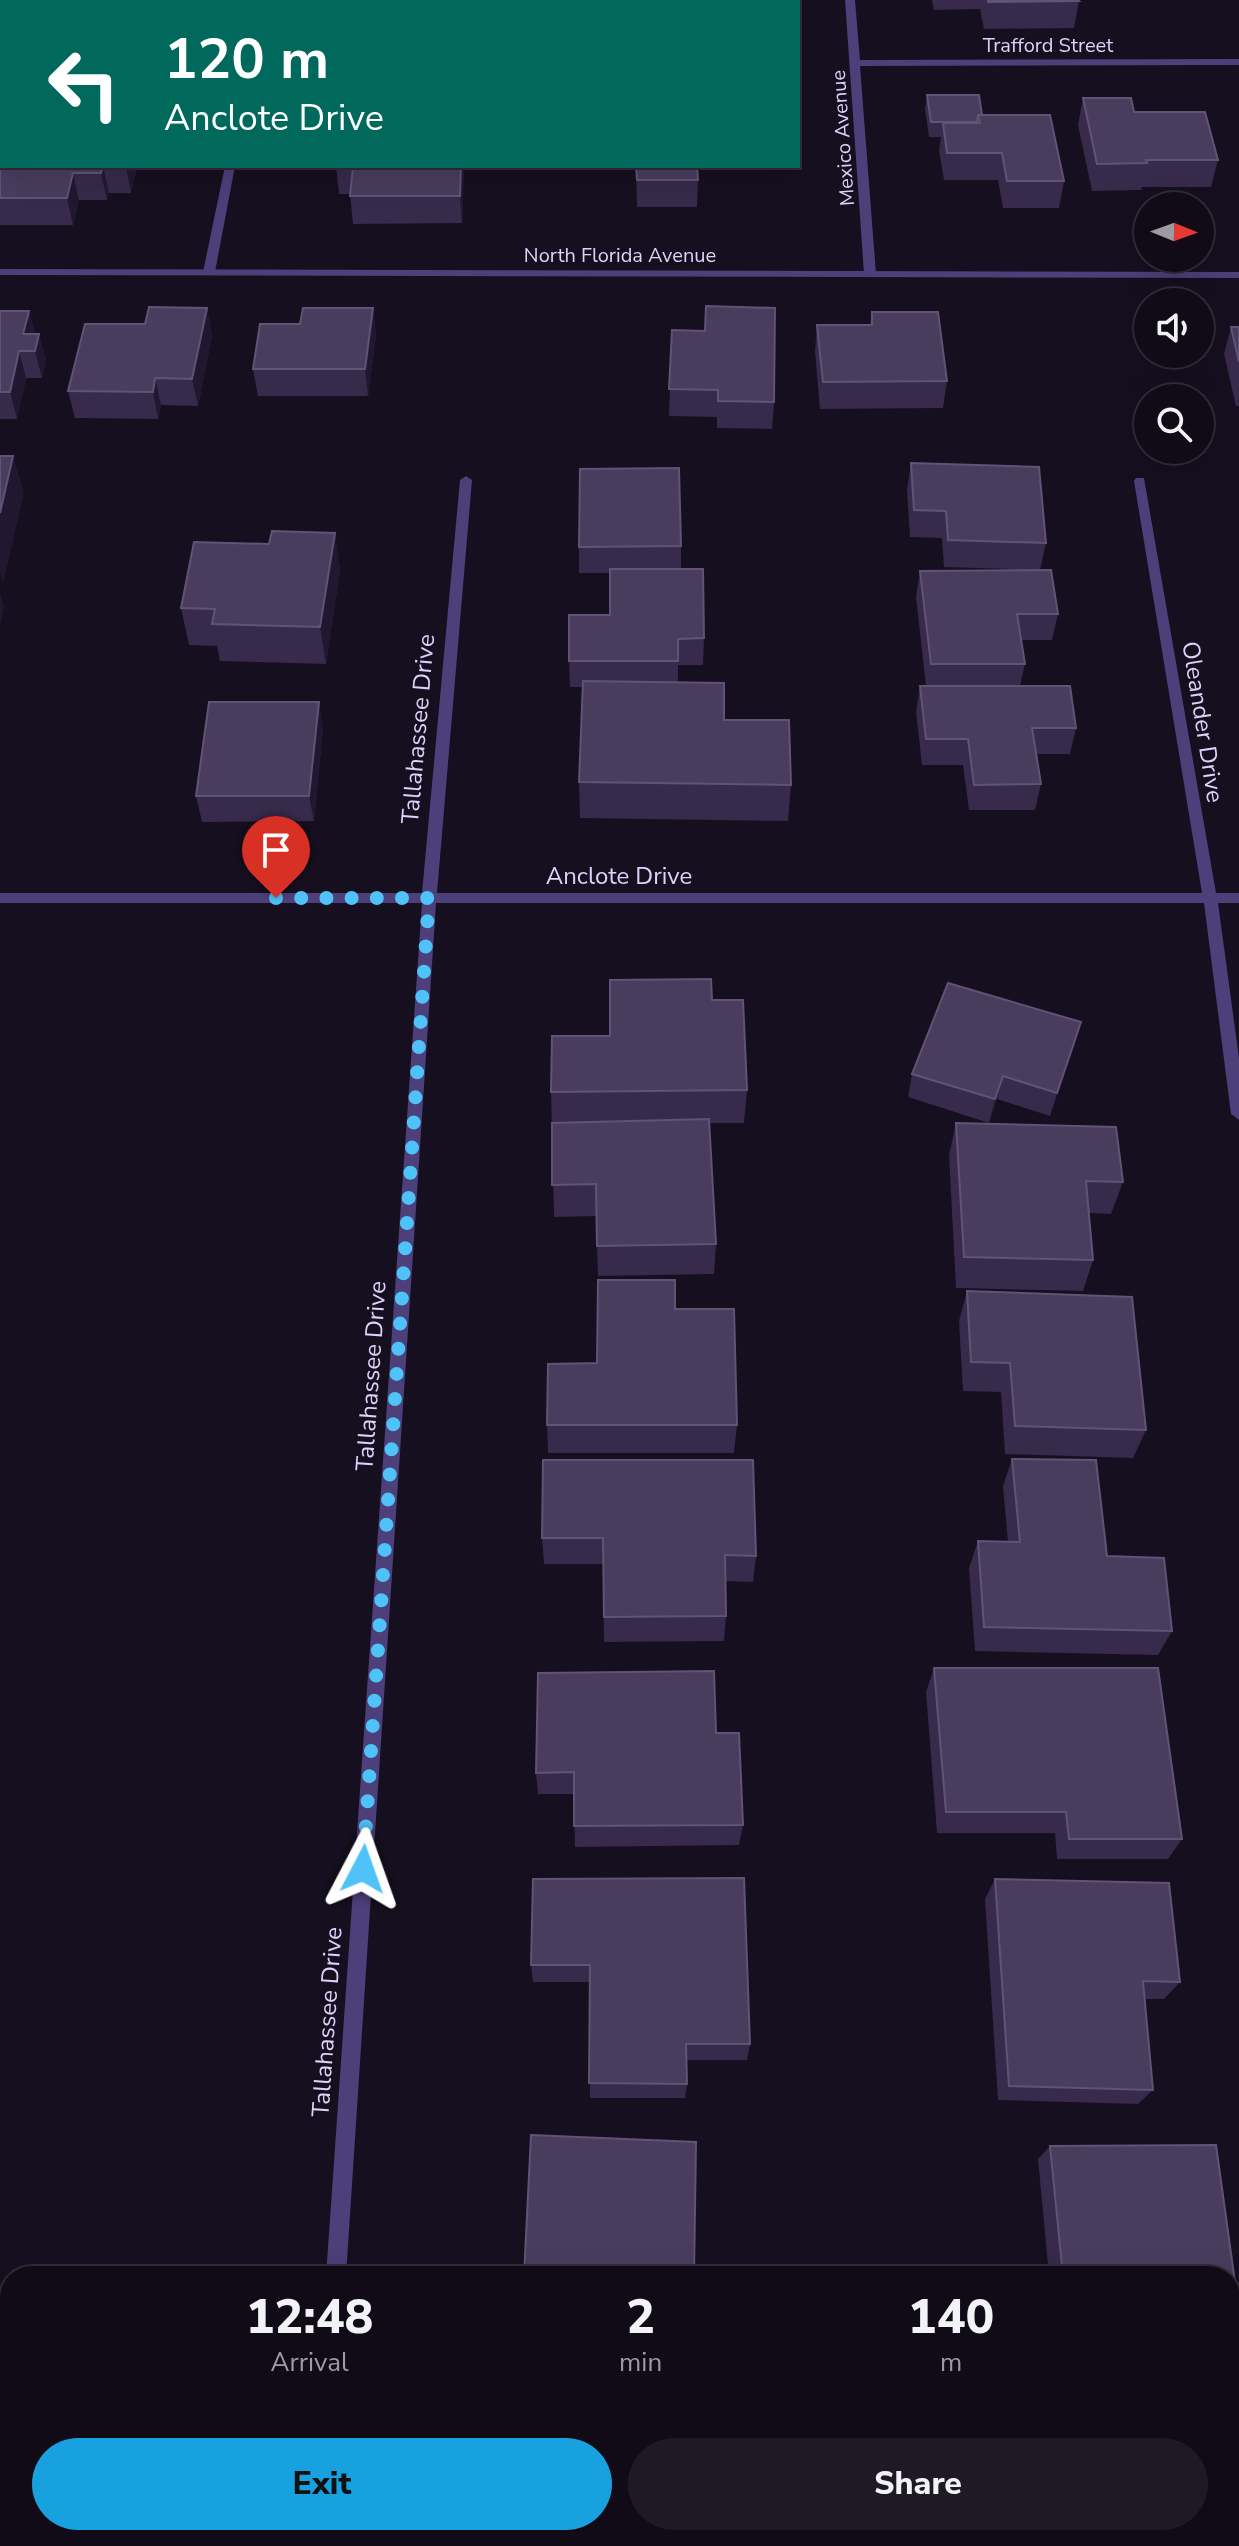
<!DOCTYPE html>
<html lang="en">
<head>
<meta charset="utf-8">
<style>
	body { margin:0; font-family:"Nunito Sans",sans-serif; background:#1e1924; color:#f1f3f6; height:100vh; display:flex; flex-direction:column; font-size:30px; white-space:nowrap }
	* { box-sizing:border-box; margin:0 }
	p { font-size:26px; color:#9c9ba1 }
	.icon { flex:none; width:44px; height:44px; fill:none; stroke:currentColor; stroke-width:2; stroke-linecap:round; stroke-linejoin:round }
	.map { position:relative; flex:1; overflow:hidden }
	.details { position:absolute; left:0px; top:2266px; width:1240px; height:280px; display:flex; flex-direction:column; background:#100b17; border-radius:32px 32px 0 0; box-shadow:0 8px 32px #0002,0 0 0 2px #302b36 }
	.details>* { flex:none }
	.banner { position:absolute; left:0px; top:0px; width:800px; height:168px; box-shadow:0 8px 32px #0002,0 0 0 2px #302b36; background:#00695c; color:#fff; overflow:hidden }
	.needle { width:52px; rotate:91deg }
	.controls { position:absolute; left:1134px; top:192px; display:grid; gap:16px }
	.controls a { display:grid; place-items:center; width:80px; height:80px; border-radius:50%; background:#100b17; box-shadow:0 8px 32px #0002,0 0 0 2px #302b36; font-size:40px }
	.pin { position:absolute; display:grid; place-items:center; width:68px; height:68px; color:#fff; margin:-82px -34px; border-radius:50% 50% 50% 0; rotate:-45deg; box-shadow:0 0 8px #0007 }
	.pin .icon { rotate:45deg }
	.me { position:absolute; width:88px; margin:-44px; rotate:4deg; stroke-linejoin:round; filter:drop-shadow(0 0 6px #0008) }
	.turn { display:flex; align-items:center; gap:28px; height:168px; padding:0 32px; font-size:36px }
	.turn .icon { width:104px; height:104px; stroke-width:2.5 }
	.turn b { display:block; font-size:56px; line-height:68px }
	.eta { display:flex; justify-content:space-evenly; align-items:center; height:136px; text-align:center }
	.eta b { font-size:48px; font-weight:800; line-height:56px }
	.primary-button { display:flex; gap:16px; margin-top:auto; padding:16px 32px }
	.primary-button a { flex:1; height:92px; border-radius:48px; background:#18a1df; color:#111; font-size:32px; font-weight:800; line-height:92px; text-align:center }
	.primary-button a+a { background:#1e1924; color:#f1f3f6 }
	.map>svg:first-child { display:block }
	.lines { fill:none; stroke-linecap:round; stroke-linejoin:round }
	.minor { fill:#4d3f79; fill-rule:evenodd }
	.tertiary { fill:#4d3f79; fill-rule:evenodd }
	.wall { fill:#372a4a }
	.shaded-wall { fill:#221731 }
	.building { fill:#493c5d; stroke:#605376; stroke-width:2 }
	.route { stroke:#4fc3f7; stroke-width:14; stroke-dasharray:0 25.2 }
	.labels { text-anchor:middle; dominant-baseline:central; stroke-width:6; stroke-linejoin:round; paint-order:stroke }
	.far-street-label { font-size:20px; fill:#dfd1fa; stroke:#150f1f }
	.street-label { font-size:24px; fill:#dfd1fa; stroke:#150f1f }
</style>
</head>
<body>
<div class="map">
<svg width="1239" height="2546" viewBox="0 0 1239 2546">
	<rect width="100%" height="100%" fill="#150f1f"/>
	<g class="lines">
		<!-- minor -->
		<path class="minor" d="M258,0H268V2H258Z
			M845,0H855L860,60L1239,59V65L860,66L876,274L870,277L864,274Z
			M225,166H235L215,272L209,275L203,272Z
			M466,476L472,480L437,893H1202L1134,481L1136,478H1144L1216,893H1239V903H1218L1239,1058V1120L1231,1114L1204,903H436L346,2276H326L422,903H0V893H422L460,480Z
			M308,2536H330L329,2546H307Z"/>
		<!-- tertiary -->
		<path class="tertiary" d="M0,269L1239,272V278L0,275Z"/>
	</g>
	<!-- wall -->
	<path class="wall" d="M0,0H176L2,2V166H137L131,193H109L107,200H79L73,225H0Z
		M385,0H505L422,2L385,1Z
		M932,0H1078L1079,1L1074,28L984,29L980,9L934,10Z
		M927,95L982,115L1064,181L1059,208H1003L998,180H944L939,150L941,137H929L925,109Z
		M1083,98L1134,112L1218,160L1211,187H1142L1141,190L1092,191L1078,125Z
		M336,166H464L462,223L353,224L350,194H339Z
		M636,166L698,180L697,207H637Z
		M207,308L212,335L198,406L161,405L158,419L75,418L68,391L145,324Z
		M373,308L376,336L368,396H258L253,369L300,324Z
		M0,311H29L35,334H39L46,361L42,378H26L17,419H0Z
		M872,312L947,381L943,408L820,409L815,352L817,325H870Z
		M1231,327H1239V406H1236L1224,354Z
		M672,330L774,402L772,429L717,428V417L669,416Z
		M911,463L1046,543L1040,570L944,567L942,538L910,537L907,490Z
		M335,533L340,570L326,664L220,661L217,646L189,645L181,608L269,544Z
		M681,546V569L704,638L703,665H678V683L724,720L791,785L788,821L580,818L579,782L583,687H570L569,661L610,615V573H579V547Z
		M920,571L1058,614L1052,640H1021L1025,664L1020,686L1076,728L1070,754H1036L1041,784L1035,810H969L963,765H922L916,712L920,686H926L916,597Z
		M323,728L314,821L202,822L196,796Z
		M712,1000L747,1090L744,1123H709L716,1244L714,1274L598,1276L596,1216L554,1217L551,1092L610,1036Z
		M1074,1046L1050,1116L997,1099L989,1123L908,1097L912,1074Z
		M956,1123L1123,1182L1111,1214L1089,1213L1093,1260L1083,1291L956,1288L949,1155Z
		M967,1291L1146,1430L1133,1458L1005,1454L1001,1392L963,1391L959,1321Z
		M597,1363L737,1425L734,1453H548L547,1425Z
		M1012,1459L1107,1556L1172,1631L1158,1655L975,1651L969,1568L978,1541L1008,1542L1003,1486Z
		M543,1460L756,1556L753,1582L725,1581L726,1616L724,1641L604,1642L603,1564H544L542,1538Z
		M934,1668L1182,1839L1168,1859H1057L1055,1833H937L926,1692Z
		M716,1733L743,1825L739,1845L575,1847L574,1794H538L536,1773Z
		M533,1879L750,2044L747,2060H686L687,2084L685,2098H590L589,1982H533L531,1965Z
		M995,1879L1180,1982L1164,1999H1144L1153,2090L1138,2104L998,2100L985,1899Z
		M1216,2145L1239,2311V2367L1230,2370V2276H1049L1038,2159L1050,2146Z
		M1014,2536H1230L1239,2546H1015Z"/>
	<!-- shaded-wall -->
	<path class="shaded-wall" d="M103,166L109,193L107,200L101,173Z
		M126,166H137L131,193Z
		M461,166H464L462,223L460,196Z
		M73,173L79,200L73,225L67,198Z
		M207,308L212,335L198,406L192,379Z
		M373,308L376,336L368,396L365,369Z
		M29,311L36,338L23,334Z
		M39,334L46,361L42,378L35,351Z
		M19,351L26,378L17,419L10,392Z
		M155,378L161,405L158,419L153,392Z
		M13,456L24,493L3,584L0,573V513Z
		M335,533L340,570L326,664L320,627Z
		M0,593L4,607L0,627Z
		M319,702L323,728L314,821L309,796Z
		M1081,1022L1074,1046L1050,1116L1057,1093Z
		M1003,1076L997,1099L989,1123L995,1099Z"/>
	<!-- building -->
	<path class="building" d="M1,0H168V2H2V37H0Z
		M423,0H504V2H422Z
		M665,0H772V2H665Z
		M988,0H1078L1079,1L988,2Z
		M0,66H2V117H0Z
		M927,95H979L982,115H978L977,122H931Z
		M1083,98H1131L1134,112H1205L1218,160H1146L1147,163L1097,164Z
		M978,115H1050L1064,181H1007L1002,153H947L943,123H980Z
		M2,140V166H126H103L101,173H73L67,198H0V147Z
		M336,166H461L460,196H350L353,167H336Z
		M636,166H697L698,180H637Z
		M706,306L775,308L774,402L718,401V390L669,389L672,330L705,331Z
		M149,307L207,308L192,379L155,378L153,392L68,391L85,324H145Z
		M303,308H373L365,369H253L260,324H300Z
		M0,311H29L23,334H39L35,351H19L10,392H0Z
		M872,312H938L947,381L823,382L817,325H872Z
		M1231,327H1239V362Z
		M0,456H13L0,513Z
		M911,463L1039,467L1046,543L948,540L946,511L914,510Z
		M679,468L681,546L579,547L580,469Z
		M272,531L335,533L320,627L212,624L215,609L181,608L194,542L269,544Z
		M610,569H703L704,638L678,639V661H569V615H610Z
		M1051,570L1058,614H1017L1025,664H931L920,571Z
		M583,681L724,683V720H789L791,785L579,782Z
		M920,686H1070L1076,728H1032L1041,784L974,785L968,739H926Z
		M209,702H319L309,796H196Z
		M711,979L712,1000H743L747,1090L551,1092L552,1036H610V980Z
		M948,983L1081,1022L1057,1093L1003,1076L995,1099L912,1074Z
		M709,1119L716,1244L597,1246L596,1184L552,1185V1123Z
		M956,1123L1116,1127L1123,1182L1086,1181L1093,1260L964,1257Z
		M598,1280H675V1309H734L737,1425H547L548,1364L597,1363Z
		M967,1291L1132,1297L1146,1430L1015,1426L1010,1363L971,1362Z
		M1012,1459L1096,1460L1107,1556L1164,1558L1172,1631L984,1627L978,1541L1020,1542Z
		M543,1460H753L756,1556L725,1555L726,1616L604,1617L603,1538H542Z
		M934,1668H1158L1182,1839H1069L1066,1812H946Z
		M714,1671L716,1733H739L743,1825L574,1826V1772L536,1773L538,1673Z
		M744,1878L750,2044H686L687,2084L589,2083L590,1965H531L533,1879Z
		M995,1879L1169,1883L1180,1982L1143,1981L1153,2090L1009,2086Z
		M531,2135L696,2142L694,2276H524Z
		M1216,2145L1239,2311V2364H1230V2276H1063L1050,2146Z
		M1230,2412H1239V2546H1027V2536H1230Z
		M582,2536H746L747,2546H517V2540H582Z"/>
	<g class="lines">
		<!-- route -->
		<path class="route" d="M276,898H429L363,1869"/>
	</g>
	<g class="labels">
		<!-- far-street labels -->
		<g class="far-street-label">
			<text x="1048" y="45">Trafford Street</text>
			<text transform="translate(843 138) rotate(-94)">Mexico Avenue</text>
			<text x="620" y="255">North Florida Avenue</text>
		</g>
		<!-- street labels -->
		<g class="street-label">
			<text transform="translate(1203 722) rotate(81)">Oleander Drive</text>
			<text transform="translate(418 729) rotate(-85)">Tallahassee Drive</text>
			<text x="619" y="876">Anclote Drive</text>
			<text transform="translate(371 1376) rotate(-86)">Tallahassee Drive</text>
			<text transform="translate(327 2022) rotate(-86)">Tallahassee Drive</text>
		</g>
	</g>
</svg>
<div class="controls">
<a><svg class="needle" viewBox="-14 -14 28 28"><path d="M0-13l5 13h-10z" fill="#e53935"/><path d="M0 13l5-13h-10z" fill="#9c9ba1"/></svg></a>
<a><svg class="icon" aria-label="sound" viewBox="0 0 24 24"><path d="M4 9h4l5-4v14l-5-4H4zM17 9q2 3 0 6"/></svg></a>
<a><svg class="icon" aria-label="search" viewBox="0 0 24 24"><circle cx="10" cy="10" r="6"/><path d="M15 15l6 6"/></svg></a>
</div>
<div class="pin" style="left:276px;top:898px;background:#d93025"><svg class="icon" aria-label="arrive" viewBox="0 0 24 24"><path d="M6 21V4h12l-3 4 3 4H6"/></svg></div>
<svg class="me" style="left:363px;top:1869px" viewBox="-20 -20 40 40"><path d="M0-17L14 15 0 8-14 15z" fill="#4fc3f7" stroke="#fff" stroke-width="4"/></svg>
<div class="banner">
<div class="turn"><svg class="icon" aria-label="left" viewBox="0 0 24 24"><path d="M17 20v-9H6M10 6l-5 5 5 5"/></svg><div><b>120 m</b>Anclote Drive</div></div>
</div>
<section class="details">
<div class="eta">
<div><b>12:48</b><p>Arrival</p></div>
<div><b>2</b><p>min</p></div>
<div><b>140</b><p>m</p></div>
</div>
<div class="primary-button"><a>Exit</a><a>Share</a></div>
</section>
</div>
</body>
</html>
